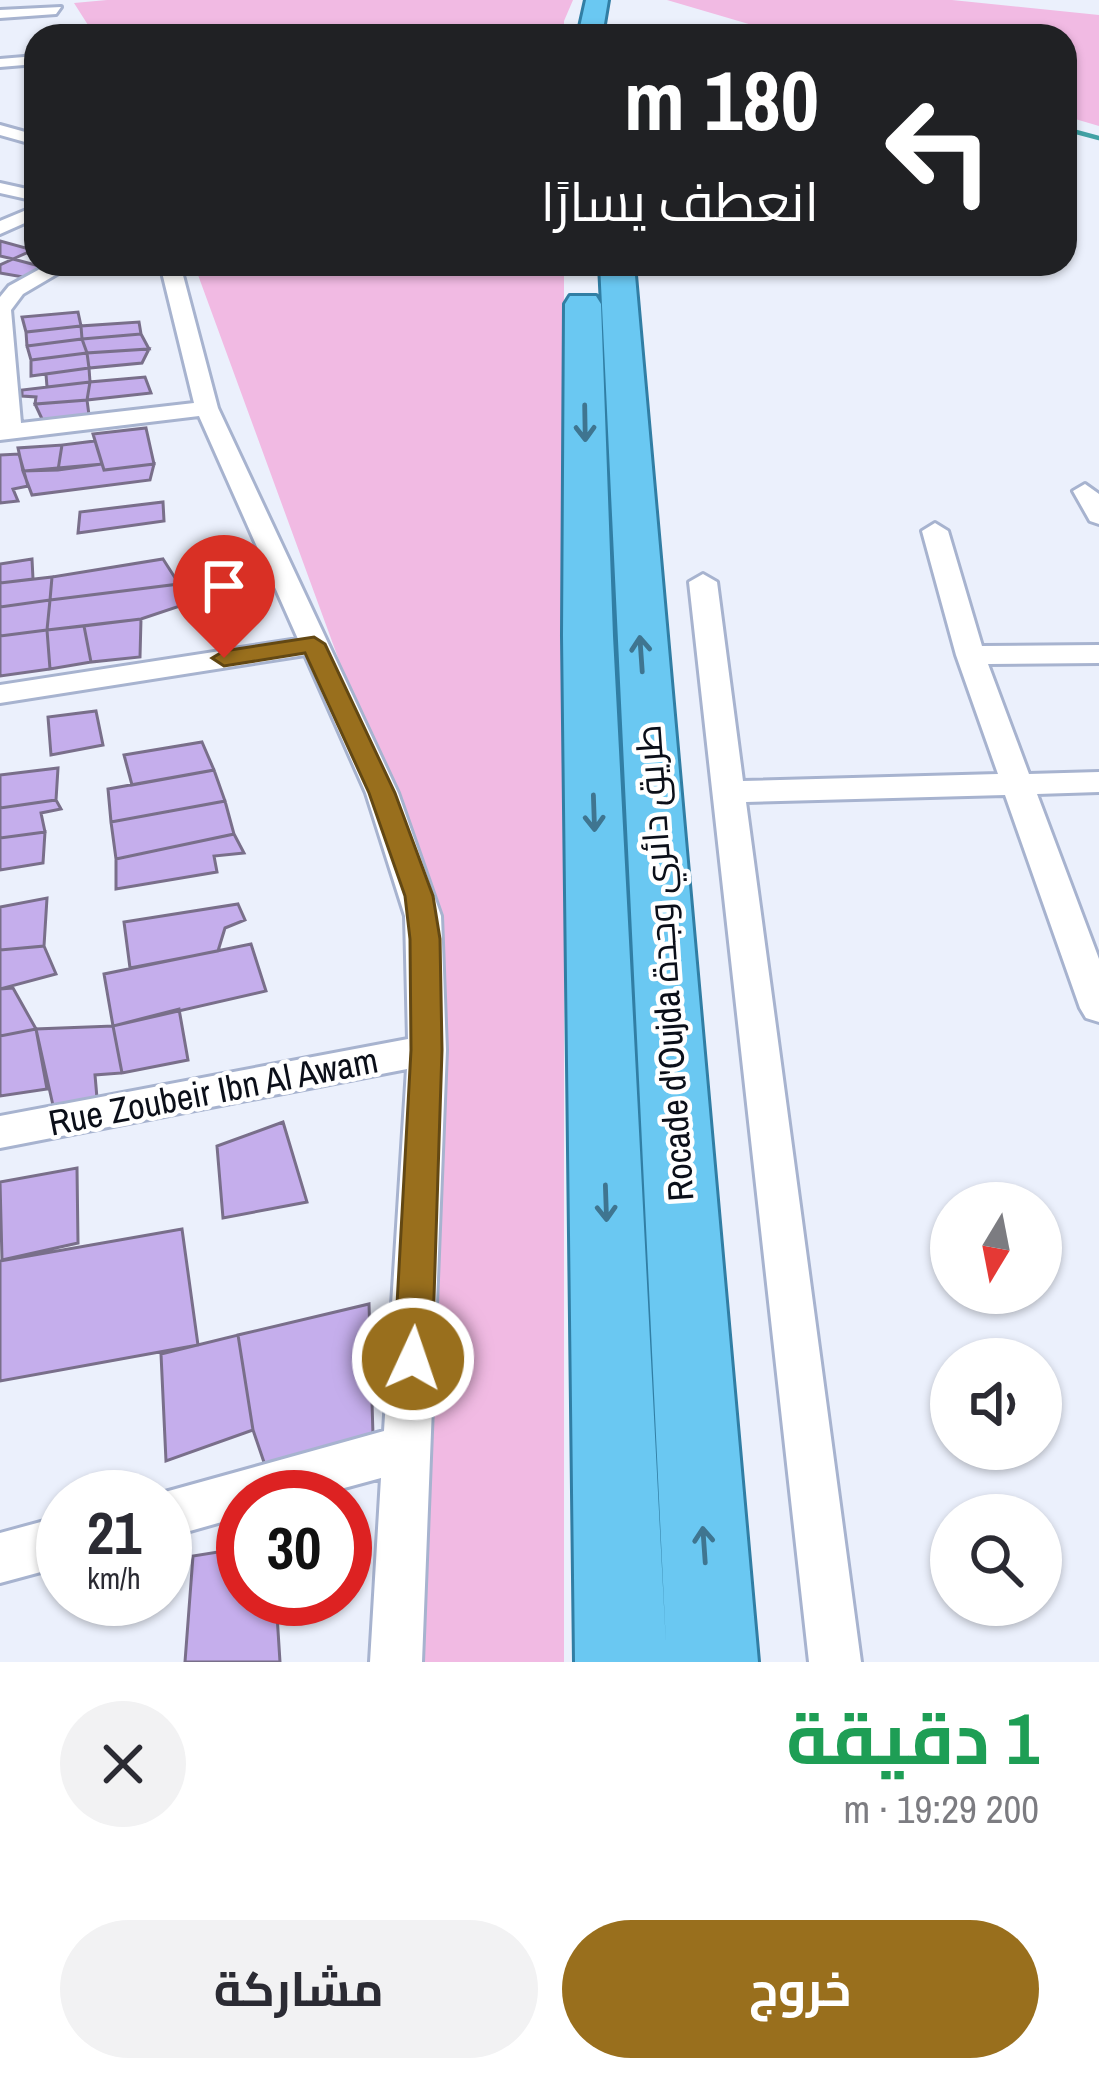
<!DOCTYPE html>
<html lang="ar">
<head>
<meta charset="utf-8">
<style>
	body { margin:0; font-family:"Archivo Narrow",Cairo,sans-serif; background:#f2f2f3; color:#2b2b33; direction:rtl; height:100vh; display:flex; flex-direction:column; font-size:45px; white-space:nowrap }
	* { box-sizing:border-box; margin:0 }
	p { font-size:39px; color:#7c7c81 }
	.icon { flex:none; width:66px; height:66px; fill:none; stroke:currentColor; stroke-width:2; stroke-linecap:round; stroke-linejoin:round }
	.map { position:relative; height:1662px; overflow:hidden; direction:ltr }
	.sheet { display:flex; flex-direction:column; background:#fff; flex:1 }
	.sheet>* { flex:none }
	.top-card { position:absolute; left:24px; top:24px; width:1053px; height:252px; border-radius:36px; box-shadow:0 3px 9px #0004; direction:rtl; background:#202124; color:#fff; overflow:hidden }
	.needle { width:78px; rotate:190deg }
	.fabs { position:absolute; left:930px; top:1182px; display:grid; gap:24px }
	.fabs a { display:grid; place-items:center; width:132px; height:132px; border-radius:50%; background:#fff; box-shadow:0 3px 9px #0004; font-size:60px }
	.speed { position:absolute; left:36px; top:1470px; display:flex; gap:24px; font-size:60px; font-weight:700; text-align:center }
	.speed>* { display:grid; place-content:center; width:156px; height:156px; border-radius:50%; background:#fff; box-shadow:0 3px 9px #0004; line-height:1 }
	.speed small { font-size:30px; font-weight:400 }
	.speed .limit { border:18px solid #d22; background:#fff; color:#111 }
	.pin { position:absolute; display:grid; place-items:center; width:102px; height:102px; color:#fff; margin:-123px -51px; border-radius:50% 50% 50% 0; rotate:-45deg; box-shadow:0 0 12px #0007 }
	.pin .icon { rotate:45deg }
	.me { position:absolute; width:132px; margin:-66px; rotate:3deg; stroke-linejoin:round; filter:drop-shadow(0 0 9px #0008) }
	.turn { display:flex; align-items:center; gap:42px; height:252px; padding:0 60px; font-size:54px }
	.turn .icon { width:156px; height:156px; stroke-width:2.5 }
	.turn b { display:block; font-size:84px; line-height:102px }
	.round { display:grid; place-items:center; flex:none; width:126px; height:126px; border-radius:63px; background:#f2f2f3 }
	.summary { display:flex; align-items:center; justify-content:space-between; height:204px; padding:0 60px }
	h1 { font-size:72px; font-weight:700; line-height:90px; color:#1e9e55 }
	.cta { display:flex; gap:24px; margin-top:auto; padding:24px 60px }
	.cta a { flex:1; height:138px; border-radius:72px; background:#996f1d; color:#fff; font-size:48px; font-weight:700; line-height:138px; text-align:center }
	.cta a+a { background:#f2f2f3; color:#2b2b33 }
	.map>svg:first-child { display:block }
	.green { fill:#f1bae3 }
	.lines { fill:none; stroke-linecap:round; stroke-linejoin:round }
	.stream { stroke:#42a2a5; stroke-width:4.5 }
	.building { fill:#c5aeec; stroke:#796f8a; stroke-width:3 }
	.minor-casing { stroke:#a7b3cf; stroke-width:6 }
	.trunk-casing { stroke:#317ea4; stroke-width:6 }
	.minor { fill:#fff; fill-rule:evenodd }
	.trunk { fill:#6ac8f2; fill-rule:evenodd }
	.oneway { stroke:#3f7590 }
	.route { fill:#996f1d; stroke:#634813; stroke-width:3 }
	.labels { text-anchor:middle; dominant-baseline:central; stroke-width:9; stroke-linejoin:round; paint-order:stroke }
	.street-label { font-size:36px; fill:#0b0f19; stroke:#fff }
</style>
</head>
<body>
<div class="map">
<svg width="1099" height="1662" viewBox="0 0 1099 1662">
	<rect width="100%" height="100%" fill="#ebf0fc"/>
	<!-- green -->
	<path class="green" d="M107,0H573L564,21V36H95L74,3Z
		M667,0H952L1099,15V126L1065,116V36H790Z
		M194,264H564V1662H412L427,901Z"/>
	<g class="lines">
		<!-- stream -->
		<path class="stream" d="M1065,129L1099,138"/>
	</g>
	<!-- building -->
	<path class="building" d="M0,241L33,250L13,259L0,256Z
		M13,259L47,268L23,277L0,273V265Z
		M78,312L81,326L26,332L22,317Z
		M139,322L141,334L82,339L81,326Z
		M81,326L82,339L27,346L26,332Z
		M141,334L149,349L87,353L82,339Z
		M82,339L87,353L31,360L27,346Z
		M149,349L142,363L89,368L87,353Z
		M87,353L89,368L31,376V360Z
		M89,368L90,382L47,387L46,374Z
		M145,377L151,393L87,400L90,382Z
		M90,382L87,400L35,404L36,397L22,396V390Z
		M87,400L89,415L43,421L35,404Z
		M146,428L154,464L104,470L93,434Z
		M95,441L102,464L58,470L62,445Z
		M62,445L58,470L23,471L18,448Z
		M19,454L28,486L13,489L18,501L0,503V455Z
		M102,464L104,470L154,464L150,480L32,495L23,471Z
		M163,502L164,521L78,533L80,512Z
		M32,559L33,579L0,583V564Z
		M163,559L179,584L50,600L52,577Z
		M52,577L50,600L0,607V583Z
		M179,584L180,606L141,619L47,630L50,600Z
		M50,600L47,630L0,636V607Z
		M141,619L140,657L91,662L84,626Z
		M84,626L91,662L50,669L47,630Z
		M47,630L50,669L0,676V636Z
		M96,711L103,745L51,755L48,717Z
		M202,742L214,770L132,785L124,755Z
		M58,768L56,800L0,808V775Z
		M214,770L225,801L111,822L108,789Z
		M56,800L61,809L41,813L45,832L0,838V808Z
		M225,801L234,834L116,859L111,822Z
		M45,832L43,863L0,870V838Z
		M234,834L244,853L214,856L217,872L116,889V859Z
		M47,898L44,946L0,950V907Z
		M238,904L245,920L225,928L218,951L130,968L124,922Z
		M251,944L266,991L113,1026L104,974Z
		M44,946L56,974L0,989V950Z
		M13,988L36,1029L0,1036V989Z
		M179,1009L188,1060L122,1073L113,1026Z
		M113,1026L122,1073L95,1075L97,1098L54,1110L36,1029Z
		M36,1029L47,1089L0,1096V1036Z
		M283,1122L307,1202L223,1218L217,1146Z
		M77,1168L78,1243L2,1260L0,1182Z
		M182,1229L198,1345L0,1381V1261Z
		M369,1304L373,1435L267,1471L253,1430L238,1335Z
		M238,1335L253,1430L166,1461L161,1354Z
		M243,1548V1599H276L280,1662H185L193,1556Z"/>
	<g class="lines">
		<!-- minor casing -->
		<g class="minor-casing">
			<path id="minor" d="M61,7L56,14L0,18V10Z
				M36,56V64L0,67V59Z
				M0,125L36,135V145L0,135Z
				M0,183L36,191V201L0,193Z
				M36,206V218L0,234V221Z
				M49,264H74L23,294L11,310L21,423L194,403L160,264H180L218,408L398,793L441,916L446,1050L422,1662H370L381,1478L311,1497H243V1516L165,1538V1497H147L384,1431L407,1069L0,1148V1116L408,1039L405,916L366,793L305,655L0,703V685L298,639L199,416L0,440V297L9,286Z
				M1085,484L1099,494V524L1090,521L1073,491Z
				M935,523L948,531L982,646L1099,645V663L988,664L1029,774L1099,772V792L1037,794L1099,959V1022L1086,1018L1080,1008L1005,795L746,802L861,1662H809L689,582L703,574L717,582L743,781L998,774L956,655L922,531Z
				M63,1516V1566L0,1583V1533Z"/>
		</g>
		<!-- trunk casing -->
		<g class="trunk-casing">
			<path id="trunk" d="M586,0H608L602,36H578Z
				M600,264H634L758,1662H575L563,636L565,304L570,296H596L601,304L613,636L666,1645Z"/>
		</g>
		<!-- minor -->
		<use href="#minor" class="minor"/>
		<!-- trunk -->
		<use href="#trunk" class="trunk"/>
	</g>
	<!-- one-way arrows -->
	<defs><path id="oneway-shaft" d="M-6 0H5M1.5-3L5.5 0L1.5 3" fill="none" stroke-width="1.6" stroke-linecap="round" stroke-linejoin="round" transform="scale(3)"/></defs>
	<g class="oneway">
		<use href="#oneway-shaft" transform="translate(585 423) rotate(89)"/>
		<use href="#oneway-shaft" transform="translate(641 654) rotate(-94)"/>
		<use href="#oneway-shaft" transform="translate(594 813) rotate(88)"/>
		<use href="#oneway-shaft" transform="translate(606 1203) rotate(88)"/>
		<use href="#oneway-shaft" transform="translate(704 1545) rotate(-94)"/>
	</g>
	<!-- route -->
	<path class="route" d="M314,637L325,644L395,793L433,896L440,939L442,1050L432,1359L426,1371L413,1376L399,1371L394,1359L411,1050L410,939L405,896L369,793L305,653L224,666L212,658L224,651Z"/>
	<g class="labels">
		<!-- street labels -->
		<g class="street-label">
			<text transform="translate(664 963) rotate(-94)">Rocade d'Oujda طريق دائري وجدة</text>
			<text transform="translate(213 1091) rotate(-11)">Rue Zoubeir Ibn Al Awam</text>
		</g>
	</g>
</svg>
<div class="fabs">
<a><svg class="needle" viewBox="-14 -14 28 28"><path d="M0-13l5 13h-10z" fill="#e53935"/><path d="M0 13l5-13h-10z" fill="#7c7c81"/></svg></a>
<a><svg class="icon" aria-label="sound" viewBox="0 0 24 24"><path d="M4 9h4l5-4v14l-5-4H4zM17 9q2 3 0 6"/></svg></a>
<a><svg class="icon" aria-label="search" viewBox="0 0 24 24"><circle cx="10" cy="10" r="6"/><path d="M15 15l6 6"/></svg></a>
</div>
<div class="speed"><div>21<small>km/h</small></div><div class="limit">30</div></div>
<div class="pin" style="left:224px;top:658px;background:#d93025"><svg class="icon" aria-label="arrive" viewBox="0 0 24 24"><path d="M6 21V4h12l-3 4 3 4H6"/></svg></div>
<svg class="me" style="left:413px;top:1359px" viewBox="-20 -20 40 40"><circle r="17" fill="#996f1d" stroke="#fff" stroke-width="3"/><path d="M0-11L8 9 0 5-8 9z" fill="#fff"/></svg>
<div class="top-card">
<div class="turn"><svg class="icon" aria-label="left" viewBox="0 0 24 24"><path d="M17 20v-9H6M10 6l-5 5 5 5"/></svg><div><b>180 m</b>انعطف يسارًا</div></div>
</div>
</div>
<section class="sheet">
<div class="summary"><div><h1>1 دقيقة</h1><p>200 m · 19:29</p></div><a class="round"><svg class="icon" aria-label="close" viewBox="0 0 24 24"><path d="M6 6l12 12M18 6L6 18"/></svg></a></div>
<div class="cta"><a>خروج</a><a>مشاركة</a></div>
</section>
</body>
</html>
